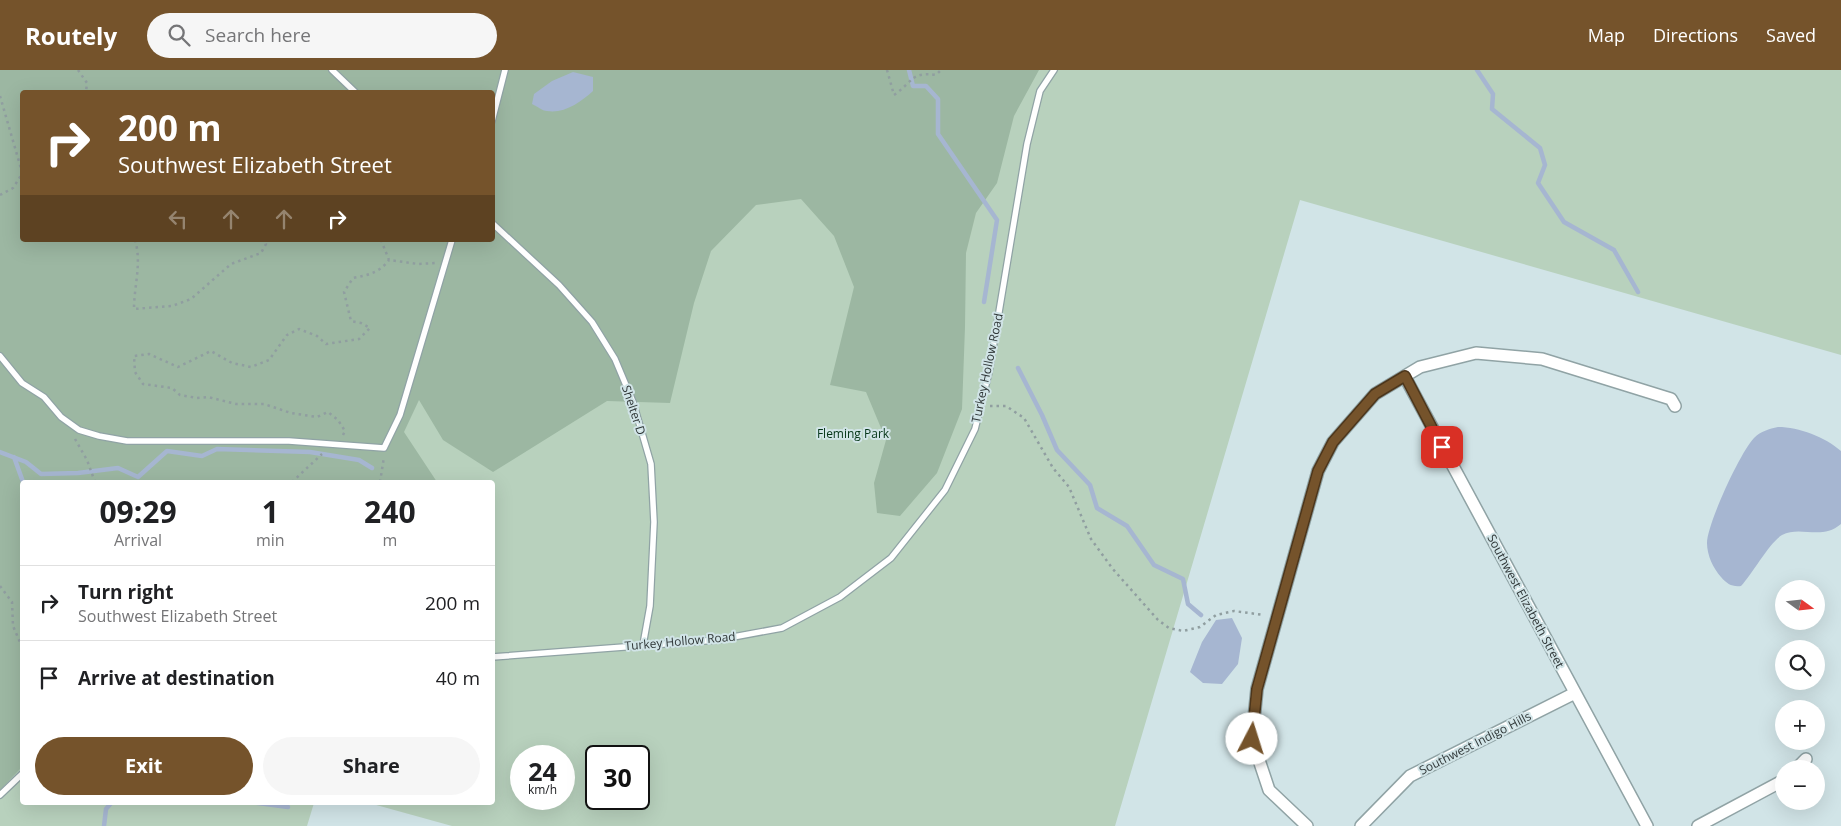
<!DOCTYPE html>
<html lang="en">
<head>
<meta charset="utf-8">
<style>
	body { margin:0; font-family:"Open Sans",sans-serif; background:#f6f6f6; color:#202124; height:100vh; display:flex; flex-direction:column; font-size:19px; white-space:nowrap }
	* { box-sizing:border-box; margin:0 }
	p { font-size:16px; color:#757577 }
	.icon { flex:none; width:28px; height:28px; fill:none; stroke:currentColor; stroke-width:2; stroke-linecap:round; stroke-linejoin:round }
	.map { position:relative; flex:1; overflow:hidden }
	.sheet { position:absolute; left:20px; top:410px; width:475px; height:325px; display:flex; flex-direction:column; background:#fff; border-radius:5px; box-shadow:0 5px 20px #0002 }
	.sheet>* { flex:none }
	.banner { position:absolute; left:20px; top:20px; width:475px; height:152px; border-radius:5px; box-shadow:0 5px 20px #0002; background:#75532b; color:#fff; overflow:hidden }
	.needle { width:32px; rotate:105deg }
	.fabs { position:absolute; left:1775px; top:510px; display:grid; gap:10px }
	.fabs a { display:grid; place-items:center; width:50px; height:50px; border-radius:50%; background:#fff; box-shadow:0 5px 20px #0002; font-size:25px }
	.speed { position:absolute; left:510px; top:675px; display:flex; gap:10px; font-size:25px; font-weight:700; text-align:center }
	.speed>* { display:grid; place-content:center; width:65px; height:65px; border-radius:50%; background:#fff; box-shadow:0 5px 20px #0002; line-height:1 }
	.speed small { font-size:12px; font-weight:400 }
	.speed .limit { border:2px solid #111; border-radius:8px; background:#fff; color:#111 }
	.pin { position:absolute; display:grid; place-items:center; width:42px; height:42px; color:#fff; margin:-21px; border-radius:10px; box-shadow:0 2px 8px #0006 }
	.me { position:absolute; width:55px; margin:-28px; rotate:5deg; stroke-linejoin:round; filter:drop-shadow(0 0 4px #0008) }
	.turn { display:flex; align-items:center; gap:18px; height:105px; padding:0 15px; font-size:22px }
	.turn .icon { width:65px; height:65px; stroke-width:2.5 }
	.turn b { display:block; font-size:35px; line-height:42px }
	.lanes { display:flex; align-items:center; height:48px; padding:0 15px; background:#0003; justify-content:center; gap:25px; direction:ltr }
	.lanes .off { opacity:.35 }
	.eta { display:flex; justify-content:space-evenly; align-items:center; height:85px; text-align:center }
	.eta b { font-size:30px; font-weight:700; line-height:35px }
	.button { display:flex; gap:10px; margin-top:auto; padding:10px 15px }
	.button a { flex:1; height:58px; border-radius:30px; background:#75532b; color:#fff; font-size:20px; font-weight:700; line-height:58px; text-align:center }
	.button a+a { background:#f6f6f6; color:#202124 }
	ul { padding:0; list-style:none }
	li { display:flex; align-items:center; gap:15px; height:75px; padding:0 15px; border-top:1px solid #e0e0e0 }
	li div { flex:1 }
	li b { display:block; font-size:19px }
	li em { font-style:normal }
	header { display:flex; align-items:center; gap:30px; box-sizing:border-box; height:70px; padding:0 25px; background:#75532b; color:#fff }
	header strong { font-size:24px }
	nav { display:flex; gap:28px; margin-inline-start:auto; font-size:18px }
	.search { width:350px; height:45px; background:#f6f6f6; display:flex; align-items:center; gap:12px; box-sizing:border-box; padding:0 18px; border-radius:28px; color:#757577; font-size:19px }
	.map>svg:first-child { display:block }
	.green { fill:#b8d1bd; fill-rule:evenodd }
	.forest { fill:#9cb7a2; fill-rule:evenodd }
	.water { fill:#a6b6d1 }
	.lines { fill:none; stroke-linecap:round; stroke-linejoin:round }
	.stream { stroke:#a6b6d1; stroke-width:4.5 }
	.lane-casing { stroke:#90a3a5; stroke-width:8 }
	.street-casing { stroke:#90a3a5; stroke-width:14 }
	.path { stroke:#909ea0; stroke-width:2.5; stroke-dasharray:2.5 4; stroke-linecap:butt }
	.lane { stroke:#fff; stroke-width:5.5 }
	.street { stroke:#fff; stroke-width:11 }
	.route-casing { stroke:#4c361c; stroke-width:12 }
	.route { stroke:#75532b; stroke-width:9 }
	.labels { text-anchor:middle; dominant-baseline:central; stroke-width:4; stroke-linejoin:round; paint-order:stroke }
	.street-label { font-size:12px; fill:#2f3637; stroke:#d1e4e7 }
	.park-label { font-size:12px; fill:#043517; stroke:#d1e4e7 }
</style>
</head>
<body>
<header>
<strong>Routely</strong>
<div class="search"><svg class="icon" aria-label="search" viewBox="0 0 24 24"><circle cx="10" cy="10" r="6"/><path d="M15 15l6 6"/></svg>Search here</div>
<nav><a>Map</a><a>Directions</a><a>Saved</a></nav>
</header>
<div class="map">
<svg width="1841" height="756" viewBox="0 0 1841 756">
	<rect width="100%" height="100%" fill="#d1e4e7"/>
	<!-- green -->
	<path class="green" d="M0,0H1841V285L1300,130L1115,756H452L369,733L492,732V412H22V732L314,733L307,756H0ZM22,22H492V170H22ZM521,686H564V729H521ZM596,686H639V729H596Z"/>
	<!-- forest -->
	<path class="forest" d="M0,0H1039L1014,46L997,113L976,143L966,183L965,257L962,339L937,403L900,446L877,443L874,413L886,370L866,322L830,315L854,217L834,166L801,129L756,135L711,181L694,233L670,333L607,331L493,402L443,370L419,330L404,362L437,412H22V697L0,720ZM22,22H492V170H22Z"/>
	<!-- water -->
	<path class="water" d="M573,2L593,7V21C581,32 564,44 547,41C542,41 537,36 532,34L534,24L552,11Z
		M1778,357C1799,357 1825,367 1841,381V454C1821,471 1801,455 1782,465C1769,473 1753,503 1741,516C1732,517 1727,514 1721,507C1713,498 1707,485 1707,473C1707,454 1741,381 1754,368C1761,361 1769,359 1778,357Z
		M1232,548L1242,568L1238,594L1222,614L1203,613L1190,602L1202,572L1216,550Z"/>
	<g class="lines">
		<!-- stream -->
		<path class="stream" d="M909,0L913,16H926L938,29V64L997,150L984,232
			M1477,0L1493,24L1492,39L1540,78L1545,95L1538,113L1564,152L1614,180L1638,222
			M1018,298L1042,345L1057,380L1090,415L1097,438L1127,456L1154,495L1183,509L1188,534L1201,545
			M0,382L26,392L41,404L78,403L118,398L138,407L167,381L202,386L217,379L310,382L359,390L372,398
			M14,387L23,412
			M250,732L288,737
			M104,756L106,739L112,732"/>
		<!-- lane casing -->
		<g class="lane-casing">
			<path id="lane" d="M332,0L355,22
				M492,51L505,0
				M492,153L559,215L592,252L615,289L633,332L651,394L654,452L650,536L643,575
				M0,286L22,313L44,327L61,347L79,360L99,366L127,371H289L384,378L400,345L452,170
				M492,587L717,570L782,558L840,527L891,488L945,420L975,359L989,302L1027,74L1040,21L1054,0
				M0,725L22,704"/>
		</g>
		<!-- street casing -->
		<g class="street-casing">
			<path id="street" d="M1405,307L1647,756
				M1796,699L1806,689
				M1307,756L1269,720L1252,669L1257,619L1318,401L1333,372L1375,324L1420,297L1476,283L1542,289L1671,329L1675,336
				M1361,756L1410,706L1575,623
				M1698,756L1784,710"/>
		</g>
		<!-- path -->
		<path class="path" d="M78,0L87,13L86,22
			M887,0L894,25C912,13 911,1 936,5L941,0
			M0,26L22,102
			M0,125L13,118L22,104
			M135,170C142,193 134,216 134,239L172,236L191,229L231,194L261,183L266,174L263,170
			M381,170L389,190L418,194L436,193
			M990,336H1006L1024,348L1053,398L1069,417L1091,469L1112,498L1158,550L1169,558L1183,561L1200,557L1216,545L1234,541L1264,545
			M343,365L345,361L338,350L328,342L317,347L291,343L264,334H236L208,327L197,328L180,325L172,318L143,314L135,302L134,286L149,284L178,297L211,281L232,293L251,297L269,290L287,265L299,259L317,266L326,274L359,269L370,258L361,253L351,251L344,222L353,208C368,205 379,203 389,190
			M75,369L87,390L95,412
			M292,412L322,384
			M380,412L384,387
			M0,516L12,532L13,556L22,577"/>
		<!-- lane -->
		<use href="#lane" class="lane"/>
		<!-- street -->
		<use href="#street" class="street"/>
	</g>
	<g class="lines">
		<!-- route casing -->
		<g class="route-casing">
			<path id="route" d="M1252,669L1257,619L1318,401L1333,372L1375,324L1405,306L1442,377"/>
		</g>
		<!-- route -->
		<use href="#route" class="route"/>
	</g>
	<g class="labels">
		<!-- street labels -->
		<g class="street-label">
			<text transform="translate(987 298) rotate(-78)">Turkey Hollow Road</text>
			<text transform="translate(634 340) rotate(72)">Shelter D</text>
			<text transform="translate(1526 531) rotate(62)">Southwest Elizabeth Street</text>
			<text transform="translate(680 571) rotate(-5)">Turkey Hollow Road</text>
			<text transform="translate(1475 673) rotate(-27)">Southwest Indigo Hills</text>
		</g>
		<!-- park labels -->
		<g class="park-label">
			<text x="853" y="363">Fleming Park</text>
		</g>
	</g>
</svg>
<div class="fabs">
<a><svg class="needle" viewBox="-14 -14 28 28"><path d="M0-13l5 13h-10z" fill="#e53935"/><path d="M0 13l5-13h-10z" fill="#757577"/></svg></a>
<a><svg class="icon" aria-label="search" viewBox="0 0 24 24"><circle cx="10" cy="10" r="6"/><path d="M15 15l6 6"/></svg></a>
<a>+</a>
<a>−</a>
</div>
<div class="speed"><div>24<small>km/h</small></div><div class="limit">30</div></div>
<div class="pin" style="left:1442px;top:377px;background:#d93025"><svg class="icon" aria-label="arrive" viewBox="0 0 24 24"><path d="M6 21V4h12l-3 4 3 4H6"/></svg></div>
<svg class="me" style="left:1252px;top:669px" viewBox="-20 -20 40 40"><circle r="19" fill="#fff"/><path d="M0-13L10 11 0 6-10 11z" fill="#75532b"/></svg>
<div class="banner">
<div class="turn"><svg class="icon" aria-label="right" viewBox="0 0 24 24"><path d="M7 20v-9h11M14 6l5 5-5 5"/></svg><div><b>200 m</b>Southwest Elizabeth Street</div></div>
<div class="lanes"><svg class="icon off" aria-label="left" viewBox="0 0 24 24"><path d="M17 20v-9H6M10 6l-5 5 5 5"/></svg><svg class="icon off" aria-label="ahead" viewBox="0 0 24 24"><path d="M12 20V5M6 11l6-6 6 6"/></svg><svg class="icon off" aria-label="ahead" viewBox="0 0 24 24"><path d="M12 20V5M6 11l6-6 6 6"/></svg><svg class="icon" aria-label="right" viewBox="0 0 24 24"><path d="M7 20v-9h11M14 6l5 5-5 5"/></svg></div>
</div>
<section class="sheet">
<div class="eta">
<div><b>09:29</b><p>Arrival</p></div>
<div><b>1</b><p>min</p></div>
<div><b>240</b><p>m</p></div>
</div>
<ul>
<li><svg class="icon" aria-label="right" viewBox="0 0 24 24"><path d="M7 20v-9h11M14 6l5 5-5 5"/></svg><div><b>Turn right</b><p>Southwest Elizabeth Street</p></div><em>200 m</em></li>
<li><svg class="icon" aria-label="arrive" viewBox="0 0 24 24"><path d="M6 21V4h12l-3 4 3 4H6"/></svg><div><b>Arrive at destination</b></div><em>40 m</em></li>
</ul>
<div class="button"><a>Exit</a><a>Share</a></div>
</section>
</div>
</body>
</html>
